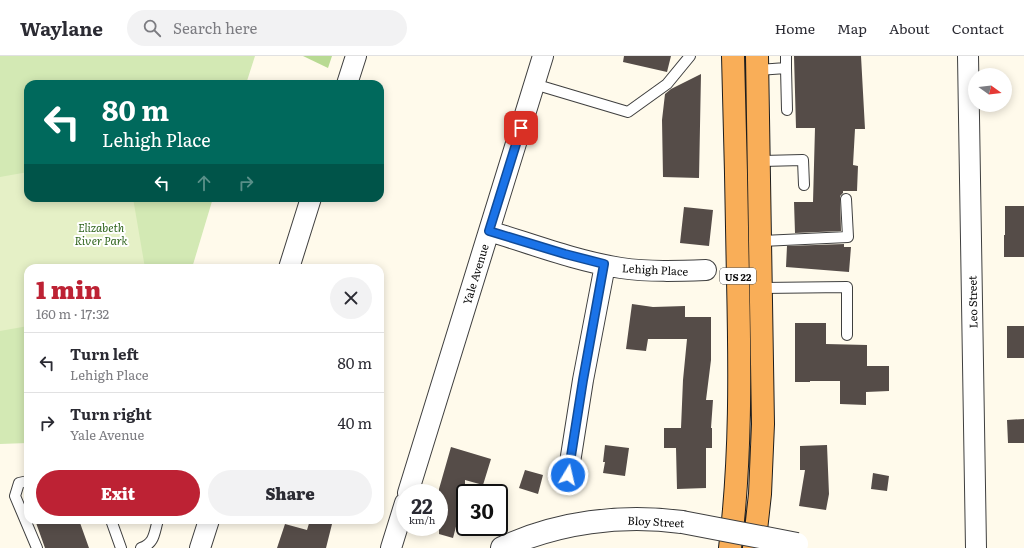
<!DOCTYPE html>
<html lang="en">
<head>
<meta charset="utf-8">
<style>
	body { margin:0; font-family:Literata,serif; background:#f2f2f3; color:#2b2b33; height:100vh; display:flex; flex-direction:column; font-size:15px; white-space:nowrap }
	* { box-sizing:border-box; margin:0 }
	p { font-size:13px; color:#7c7c81 }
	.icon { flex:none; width:22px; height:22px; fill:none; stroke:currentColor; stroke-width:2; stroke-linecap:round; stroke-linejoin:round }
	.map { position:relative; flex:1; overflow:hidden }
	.side { position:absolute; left:24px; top:208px; width:360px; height:260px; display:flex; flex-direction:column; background:#fff; border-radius:12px; box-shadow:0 2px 10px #0003 }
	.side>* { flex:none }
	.guide { position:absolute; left:24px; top:24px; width:360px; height:122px; border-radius:12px; box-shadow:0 2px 10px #0003; background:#00695c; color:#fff; overflow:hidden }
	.needle { width:26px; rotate:105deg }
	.buttons { position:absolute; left:968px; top:12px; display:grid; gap:8px }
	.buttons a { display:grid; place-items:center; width:44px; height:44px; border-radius:50%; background:#fff; box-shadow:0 2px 10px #0003; font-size:20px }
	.speed { position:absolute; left:396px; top:428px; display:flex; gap:8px; font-size:20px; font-weight:700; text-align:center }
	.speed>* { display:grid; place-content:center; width:52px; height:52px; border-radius:50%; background:#fff; box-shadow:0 2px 10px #0003; line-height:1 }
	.speed small { font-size:10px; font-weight:400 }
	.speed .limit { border:2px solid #111; border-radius:6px; background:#fff; color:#111 }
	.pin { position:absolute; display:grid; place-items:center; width:34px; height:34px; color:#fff; margin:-17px; border-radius:8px; box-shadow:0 2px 6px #0006 }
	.me { position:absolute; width:44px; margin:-22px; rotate:9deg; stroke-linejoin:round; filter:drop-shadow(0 0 3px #0008) }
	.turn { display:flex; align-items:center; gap:14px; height:84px; padding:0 12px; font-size:18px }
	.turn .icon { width:52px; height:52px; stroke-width:2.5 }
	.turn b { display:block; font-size:28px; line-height:34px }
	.lanes { display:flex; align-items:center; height:38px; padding:0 12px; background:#0003; justify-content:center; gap:20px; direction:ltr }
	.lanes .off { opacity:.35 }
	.round { display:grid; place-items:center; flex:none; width:42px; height:42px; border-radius:21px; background:#f2f2f3 }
	.summary { display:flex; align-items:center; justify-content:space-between; height:68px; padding:0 12px }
	h1 { font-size:24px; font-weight:800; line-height:30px; color:#bd2234 }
	.cta { display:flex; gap:8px; margin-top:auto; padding:8px 12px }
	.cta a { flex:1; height:46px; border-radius:24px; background:#bd2234; color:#fff; font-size:16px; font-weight:800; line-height:46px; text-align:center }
	.cta a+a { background:#f2f2f3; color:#2b2b33 }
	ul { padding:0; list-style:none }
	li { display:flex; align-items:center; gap:12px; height:60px; padding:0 12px; border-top:1px solid #e1e1e2 }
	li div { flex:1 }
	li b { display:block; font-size:15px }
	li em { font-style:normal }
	header { display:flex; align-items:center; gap:24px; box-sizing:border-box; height:56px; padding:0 20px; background:#fff; border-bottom:1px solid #e1e1e2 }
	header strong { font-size:19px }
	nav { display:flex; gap:22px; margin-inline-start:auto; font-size:14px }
	.search { width:280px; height:36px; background:#f2f2f3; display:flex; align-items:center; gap:10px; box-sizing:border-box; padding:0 14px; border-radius:22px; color:#7c7c81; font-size:15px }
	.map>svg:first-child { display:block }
	.green { fill:#d3e9b4 }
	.forest { fill:#b8da93 }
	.pitch { fill:#e5f0c6 }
	.building { fill:#554c48 }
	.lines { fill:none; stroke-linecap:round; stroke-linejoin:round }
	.service-casing { stroke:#3f3f3f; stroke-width:12 }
	.minor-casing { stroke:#3f3f3f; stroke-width:22 }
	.tertiary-casing { stroke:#3f3f3f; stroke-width:24 }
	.trunk-casing { stroke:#1d1d1d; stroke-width:24 }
	.service { stroke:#fff; stroke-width:10 }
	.minor { stroke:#fff; stroke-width:20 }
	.tertiary { stroke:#fff; stroke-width:22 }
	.trunk { stroke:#f9ae58; stroke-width:22 }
	.tertiary-bridge-casing { stroke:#3f3f3f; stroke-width:24; stroke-linecap:butt }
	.tertiary-bridge { stroke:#fff; stroke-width:22 }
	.route-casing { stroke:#114b97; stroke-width:10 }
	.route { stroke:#1a73e8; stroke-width:7 }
	.labels { text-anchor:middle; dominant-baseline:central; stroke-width:4; stroke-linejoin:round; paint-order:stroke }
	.shield { fill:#fff; stroke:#555; stroke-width:1 }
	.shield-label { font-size:10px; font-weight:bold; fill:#0c0c0c }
	.park-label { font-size:11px; font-style:italic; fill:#2f641c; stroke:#fff }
	.street-label { font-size:11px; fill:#0c0c0c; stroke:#fff }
</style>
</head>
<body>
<header>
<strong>Waylane</strong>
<div class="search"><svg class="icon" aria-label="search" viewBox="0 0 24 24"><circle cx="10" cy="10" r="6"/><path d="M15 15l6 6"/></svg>Search here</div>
<nav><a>Home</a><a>Map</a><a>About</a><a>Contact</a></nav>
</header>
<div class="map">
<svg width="1024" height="492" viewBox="0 0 1024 492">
	<rect width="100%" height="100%" fill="#fffaeb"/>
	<!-- green -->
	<path class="green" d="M0,0H255L246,28H28V142H213L192,212H28V387L0,388Z"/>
	<!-- forest -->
	<path class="forest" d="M303,0H332L328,12Z"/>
	<!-- pitch -->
	<path class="pitch" d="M28,116V142H133L145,212H28V270L0,275V121Z"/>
	<!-- building -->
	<path class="building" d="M624,0H671L667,16L623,6Z
		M794,0H861L865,73H855L853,109L858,110L857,135H843V137L840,140L841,175L795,177L794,146H813L815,72H796Z
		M701,18L699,122L663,121L662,64L665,38L671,33Z
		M1005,150H1024V201H1004V179H1005Z
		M684,151L713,154L709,190L680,187Z
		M844,188V191H851L849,216L786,211L787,190Z
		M632,248L653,251L685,250V261H711V304L706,344H713L711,372H712V392H706V432L677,433L676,392H664V372H681L683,324L687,283H648L646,295L626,293Z
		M795,267H826V288L867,289V310H889V335L866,336V349L840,348V325H810V326H795Z
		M1007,270H1024V302H1007Z
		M1024,363V387H1008L1007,364Z
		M605,389L629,392L625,420L603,417L605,406H603Z
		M827,389L829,438L826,454L799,450L805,414H800V390Z
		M451,391L491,403L483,429L465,424V448L462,460L459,459L453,482L439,478V433Z
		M525,414L543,419L538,438L519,432Z
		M873,417L889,420L887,435L871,433Z
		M35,464H79L89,492H45Z
		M310,464H333L326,492H277L285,468L307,474Z"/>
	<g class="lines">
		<!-- service casing -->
		<g class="service-casing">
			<path id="service" d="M786,12L787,54
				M758,14L786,12V0
				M534,28L628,56L667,28L690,0
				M759,105L803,104L804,129
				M760,185L848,181L846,143
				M761,232L847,231V279
				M28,425L19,427L15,440L37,492
				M111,464L121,492
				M141,492C155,487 154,477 158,464"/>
		</g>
		<!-- minor casing -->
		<g class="minor-casing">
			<path id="minor" d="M968,0L976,492
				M347,28L356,0
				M489,175C532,188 576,205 621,212C649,216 678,215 706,214
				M289,212L311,142
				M568,419L583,324L605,209
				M408,437L543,0
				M200,492L209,464
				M391,492L405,447"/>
		</g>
		<!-- tertiary casing -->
		<g class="tertiary-casing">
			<path id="tertiary" d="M502,492C558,466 621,458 682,466"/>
		</g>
		<!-- trunk casing -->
		<g class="trunk-casing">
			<path id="trunk" d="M730,492C741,403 740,313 738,224C737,149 735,75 733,0
				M754,492L760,438L763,368L757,0"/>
		</g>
		<!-- service -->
		<use href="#service" class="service"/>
		<!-- minor -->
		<use href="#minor" class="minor"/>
		<!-- tertiary -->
		<use href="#tertiary" class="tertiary"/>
		<!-- trunk -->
		<use href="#trunk" class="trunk"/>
		<!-- tertiary-bridge casing -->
		<g class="tertiary-bridge-casing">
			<path id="tertiary-bridge" d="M682,466L797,488"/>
		</g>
		<!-- tertiary-bridge -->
		<use href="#tertiary-bridge" class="tertiary-bridge"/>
	</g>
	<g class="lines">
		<!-- route casing -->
		<g class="route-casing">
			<path id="route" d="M521,72L489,175L565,198L604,208L583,324L568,419"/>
		</g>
		<!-- route -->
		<use href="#route" class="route"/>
	</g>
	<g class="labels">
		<!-- shield labels -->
		<rect class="shield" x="720" y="212" width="36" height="16" rx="3"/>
		<g class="shield-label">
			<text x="738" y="220">US 22</text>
		</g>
		<!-- park labels -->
		<g class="park-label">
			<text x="101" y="171">Elizabeth<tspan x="101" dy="13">River Park</tspan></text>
		</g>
		<!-- street labels -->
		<g class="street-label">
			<text transform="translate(655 213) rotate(3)">Lehigh Place</text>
			<text transform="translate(475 218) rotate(-73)">Yale Avenue</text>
			<text transform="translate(972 246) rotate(-91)">Leo Street</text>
			<text transform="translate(656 465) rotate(3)">Bloy Street</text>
		</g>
	</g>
</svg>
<div class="buttons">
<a><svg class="needle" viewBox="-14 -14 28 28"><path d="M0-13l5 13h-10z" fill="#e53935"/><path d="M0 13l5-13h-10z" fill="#7c7c81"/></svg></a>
</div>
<div class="speed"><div>22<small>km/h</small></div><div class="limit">30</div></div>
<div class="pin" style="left:521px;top:72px;background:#d93025"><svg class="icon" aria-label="arrive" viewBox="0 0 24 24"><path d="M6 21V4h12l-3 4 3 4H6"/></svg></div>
<svg class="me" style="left:568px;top:419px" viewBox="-20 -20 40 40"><circle r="17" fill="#1a73e8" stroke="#fff" stroke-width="3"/><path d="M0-11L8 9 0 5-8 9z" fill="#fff"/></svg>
<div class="guide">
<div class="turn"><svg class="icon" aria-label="left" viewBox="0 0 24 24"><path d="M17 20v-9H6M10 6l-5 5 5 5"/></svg><div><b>80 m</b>Lehigh Place</div></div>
<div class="lanes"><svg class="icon" aria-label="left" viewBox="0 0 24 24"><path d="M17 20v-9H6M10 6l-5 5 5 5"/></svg><svg class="icon off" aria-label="ahead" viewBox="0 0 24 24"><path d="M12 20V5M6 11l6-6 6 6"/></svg><svg class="icon off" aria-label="right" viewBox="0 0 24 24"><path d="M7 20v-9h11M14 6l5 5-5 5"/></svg></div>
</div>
<section class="side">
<div class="summary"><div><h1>1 min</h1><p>160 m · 17:32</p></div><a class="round"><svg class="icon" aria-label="close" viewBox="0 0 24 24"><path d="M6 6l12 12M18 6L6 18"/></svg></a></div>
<ul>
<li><svg class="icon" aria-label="left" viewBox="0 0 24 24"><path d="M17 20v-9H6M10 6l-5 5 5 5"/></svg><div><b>Turn left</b><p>Lehigh Place</p></div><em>80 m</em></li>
<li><svg class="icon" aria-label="right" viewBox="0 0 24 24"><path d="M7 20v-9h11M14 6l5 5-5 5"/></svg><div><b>Turn right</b><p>Yale Avenue</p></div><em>40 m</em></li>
</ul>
<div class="cta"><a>Exit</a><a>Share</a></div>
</section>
</div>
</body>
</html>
